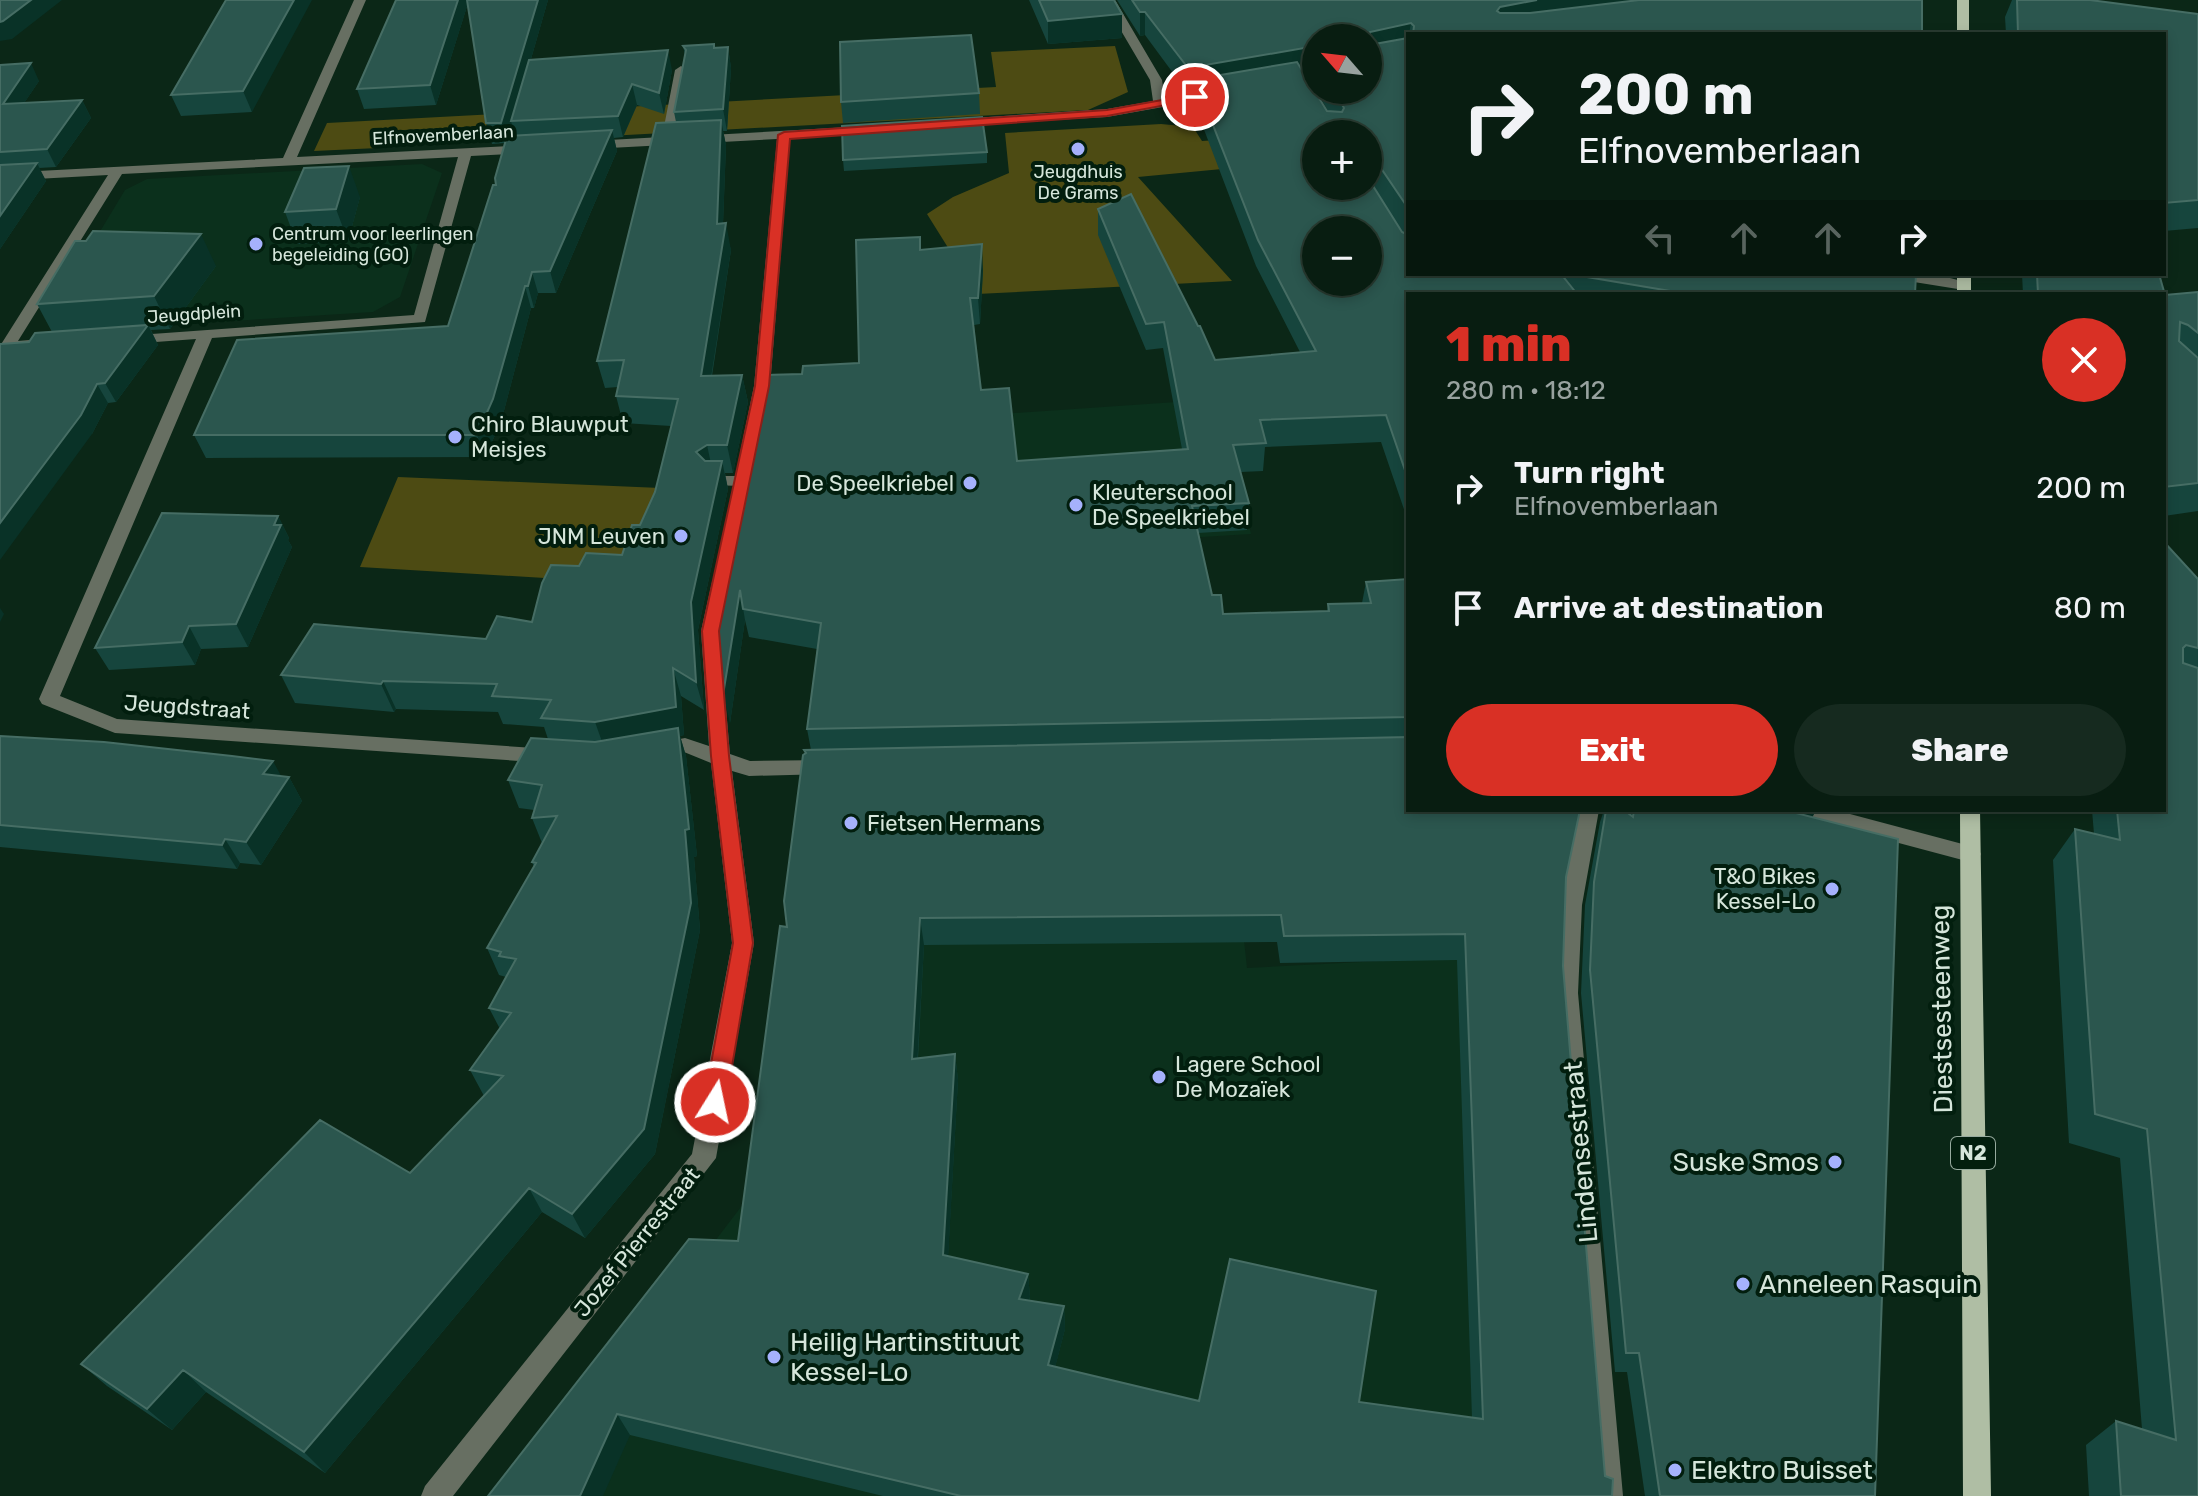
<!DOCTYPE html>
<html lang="en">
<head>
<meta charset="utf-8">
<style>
	body { margin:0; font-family:Rubik,sans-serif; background:#162a1f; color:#f1f3f6; height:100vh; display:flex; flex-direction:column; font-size:30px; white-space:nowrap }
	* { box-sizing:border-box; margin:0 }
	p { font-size:26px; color:#98a29f }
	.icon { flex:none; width:44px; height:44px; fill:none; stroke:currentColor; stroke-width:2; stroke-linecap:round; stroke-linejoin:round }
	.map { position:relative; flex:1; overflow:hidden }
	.panel { position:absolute; left:1406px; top:292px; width:760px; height:520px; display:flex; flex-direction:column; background:#081d11; border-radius:0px; box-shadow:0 4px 12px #0003,0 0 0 2px #293b31 }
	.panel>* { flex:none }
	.hud { position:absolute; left:1406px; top:32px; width:760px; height:244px; border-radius:0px; box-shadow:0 4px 12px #0003,0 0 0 2px #293b31; background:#081d11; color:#f1f3f6; overflow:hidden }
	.needle { width:52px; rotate:298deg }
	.tools { position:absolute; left:1302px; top:24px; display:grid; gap:16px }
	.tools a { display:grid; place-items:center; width:80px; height:80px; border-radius:50%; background:#081d11; box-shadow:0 4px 12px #0003,0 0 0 2px #293b31; font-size:40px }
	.pin { position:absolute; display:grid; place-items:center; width:68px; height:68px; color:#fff; margin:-34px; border:4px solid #fff; border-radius:50%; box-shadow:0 2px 8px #0007 }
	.me { position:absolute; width:88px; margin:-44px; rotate:10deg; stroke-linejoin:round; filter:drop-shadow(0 0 6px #0008) }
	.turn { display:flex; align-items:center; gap:28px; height:168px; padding:0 40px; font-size:36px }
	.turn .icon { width:104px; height:104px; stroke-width:2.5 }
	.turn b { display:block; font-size:56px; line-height:68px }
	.lanes { display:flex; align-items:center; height:76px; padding:0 40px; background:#0003; justify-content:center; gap:40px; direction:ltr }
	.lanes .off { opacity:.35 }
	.round { display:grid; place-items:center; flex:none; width:84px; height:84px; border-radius:42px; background:#162a1f }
	.summary { display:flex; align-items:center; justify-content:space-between; height:136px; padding:0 40px }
	h1 { font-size:48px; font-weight:800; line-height:60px; color:#d93025 }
	.cta { display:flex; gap:16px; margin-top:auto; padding:16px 40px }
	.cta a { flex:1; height:92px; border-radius:48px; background:#d93025; color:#fff; font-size:32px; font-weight:800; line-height:92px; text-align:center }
	.cta a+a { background:#162a1f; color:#f1f3f6 }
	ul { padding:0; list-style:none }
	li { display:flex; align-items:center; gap:24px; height:120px; padding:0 40px }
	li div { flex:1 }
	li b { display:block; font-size:30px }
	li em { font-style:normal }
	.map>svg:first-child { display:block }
	.built { fill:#0b301c }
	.green { fill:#4d4b13 }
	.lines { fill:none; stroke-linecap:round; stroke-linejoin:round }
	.minor { fill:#676f62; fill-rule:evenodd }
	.major { fill:#afbea4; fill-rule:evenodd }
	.wall { fill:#16453d; fill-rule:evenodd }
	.shaded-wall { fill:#093227 }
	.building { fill:#2b564e; stroke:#466d64; stroke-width:2; fill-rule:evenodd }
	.route { fill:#d93025; stroke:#8d1f18; stroke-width:2 }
	.poi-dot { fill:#a5b1fc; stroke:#021e0e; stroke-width:3 }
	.labels { text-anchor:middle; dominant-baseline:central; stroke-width:8; stroke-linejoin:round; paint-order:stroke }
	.far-street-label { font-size:18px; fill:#d6e6db; stroke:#021e0e }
	.far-poi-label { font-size:18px; fill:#d6e6db; stroke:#021e0e }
	.shield { fill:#021e0e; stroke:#96aa9e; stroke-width:2 }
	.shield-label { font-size:20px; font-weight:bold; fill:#d6e6db }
	.poi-label { font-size:22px; fill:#d6e6db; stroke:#021e0e; text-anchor:start }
	.street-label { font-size:22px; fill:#d6e6db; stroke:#021e0e }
	.near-street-label { font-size:26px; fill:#d6e6db; stroke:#021e0e }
	.near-poi-label { font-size:26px; fill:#d6e6db; stroke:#021e0e; text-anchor:start }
</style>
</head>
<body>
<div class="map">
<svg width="2198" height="1496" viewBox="0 0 2198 1496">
	<rect width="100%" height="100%" fill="#0b2717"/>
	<!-- built -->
	<path class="built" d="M422,164L442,173L400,297L373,312L56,332L46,321L125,190L147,179Z
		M1220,399L1251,534L907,555L912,420Z
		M1228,792L1247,968L1440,958L1536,926L1507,1496H520L757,1186L790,931Z"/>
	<!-- green -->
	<path class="green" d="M1115,46L1128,92L1088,110L517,141L521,124L385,131L378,148L314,151L327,123L996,87L991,52Z
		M1161,124L1193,127L1202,141L1246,138L1316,160L1138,177L1232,281L977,294L927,214L953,197L1009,173L1005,133Z
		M398,477L684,489L677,519L594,581L360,567Z"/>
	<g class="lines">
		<!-- minor -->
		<path class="minor" d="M354,0H366L297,157L527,145L533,149L527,153L471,156L425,322L212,338L60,696L117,719L549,749L556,751L559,756L556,761L549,763L115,733L42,704L39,699L196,339L129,344L121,339L124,336L414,315L458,157L122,174L18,341L30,340L38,345L30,350L7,352L0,346L108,175L0,181V173L283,158Z
			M1103,0H1115L1162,80L1165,99L1220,89L1226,93L1224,96L1107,117L954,126L952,123L958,119L1107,109L1153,101L1150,80Z
			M681,66L687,70L675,137L867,126L873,130L867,134L790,138L770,386L756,453L748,458L740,453L754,386L777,139L591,149L585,145L591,141L662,137L675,70Z
			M1316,72V80L1280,87L1274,83Z
			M1882,274C1904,274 1954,273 1971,286L1964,290L1889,278Z
			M713,476H743L751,481L743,486L707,485L705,481Z
			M721,576L730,582L719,631L730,754L750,761L827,760L834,762L837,767L834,772L827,774L749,776L732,771L754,943L716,1158L453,1496H421L425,1486L692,1154L732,943L711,763L684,752L656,757L649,755L646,750L649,745L685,738L709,746L701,631L712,582Z
			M1579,810H1599L1582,905L1578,993L1623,1496H1595L1556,993L1560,905Z
			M1795,810H1835L1970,846L1978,848L1981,854L1978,860L1970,862L1805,818L1798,816Z"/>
		<!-- major -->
		<path class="major" d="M1957,0H1969V34H1957Z
			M1957,274H1971V294H1957Z
			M1960,810H1980L1991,1496H1963Z"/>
	</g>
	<!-- wall -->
	<path class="wall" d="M226,0L252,112L181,116L171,95Z
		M396,0H548L531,59L672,70L664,114L637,105L623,137L614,138L617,151L556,293H538L534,308H531L501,422L485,457L206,458L194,435L448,326L496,185L505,143L492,144L486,123L468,3L436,105L364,109L357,89ZM512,125L515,136H509L511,130Z
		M1029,0H1114L1122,38L1048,44Z
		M1117,0H1922V34H1408V274H1916L1915,294H1408V521L1381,442L1265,447L1263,471L1241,472L1249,503L1247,530L1198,533L1212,595L1223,614L1327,611L1328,604L1362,603L1366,582L1408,579V810L1566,877L1563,966L1605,1476L1612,1496H883L630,1435L488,1496L738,1241L787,927L805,754L804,750H811L807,729L817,649L749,637L745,620L730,723L715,603L802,374L859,363L920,237L921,250L983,270L980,324L974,325L981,390L1017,461L1182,449L1163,348L1146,350L1098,235V209L1215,360L1300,352L1256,266L1203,127L1204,114L1196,104L1197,90L1187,92L1145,35L1140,36ZM1316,38L1368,90H1316ZM1313,70L1312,83L1328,111H1327L1303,72ZM1277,942L1280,963L1457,960L1472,1418L1359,1402L1199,1401L1055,1367L1065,1329L1064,1306L1029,1301L1030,1297L1028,1274L948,1256L958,1080L955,1054L918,1058L924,945Z
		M2012,0H2090L2198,14V228L2164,231V34H2006L2005,17Z
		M683,46L728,47L731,68L727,131H723L726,145L723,224L731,250L712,376L742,375L748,402L733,473H725L728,489L698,630L704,710L681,696L684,735L680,736L686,756L697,856L694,857L700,930L655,1154L585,1238L542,1212L325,1473L206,1392L172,1430L107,1386L81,1364L410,1173L484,1096L470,1070L500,1029L489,1008L506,977L499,975L487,948L534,867L532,862L542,843L532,818L534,810L519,808L508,780L548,739L544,727L503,724L498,712L396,709L394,712L295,703L281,675L486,639L532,622L579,566L622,555L640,525L655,492L671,426L623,423L616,396L618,387L605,388L597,361L676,122L674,112L685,55Z
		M0,65L39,81L24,103L82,100L91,118L56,167L39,168L46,181L0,249Z
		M979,93L980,114L843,123L841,102Z
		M987,152V163L844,171L843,160Z
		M360,197L348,241L297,244L285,212Z
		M216,266L170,329L151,330L158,345L116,402L108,403L92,434L29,342L52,332L37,304Z
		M2022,274H2159L2165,295L2198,292V511L2164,516V294H2023Z
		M278,516L289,538L288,540L292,547L248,647L201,649L195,665L109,670L95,648Z
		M2164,542L2198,579V1496H2089L2086,1445L2116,1421L2142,1429L2120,1158L2069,1143L2053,860L2075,829L2094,834L2092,810H2164Z
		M0,736L289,777L302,801L261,865L240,863L237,869L0,847Z
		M1604,810H1624L1630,815L1631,810H1816L1812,817L1875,1496H1645L1627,1372H1615L1581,993L1585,905L1600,822Z"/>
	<!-- shaded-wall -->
	<path class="shaded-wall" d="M31,0H62L12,39L0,41V22Z
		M293,0H312L252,112L243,91Z
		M458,0H469L436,105L430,85Z
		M538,0H548L513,121H511L512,125L507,143L501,123Z
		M1537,0H1719L1495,31L1497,11L1500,7Z
		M1140,12H1145V35L1140,36Z
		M1122,14V38L1048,44V21Z
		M1411,23L1409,34H1408V42L1368,56L1370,32Z
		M1316,46V62L1314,59L1313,70L1204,89L1197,79V90L1187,92L1188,68Z
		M728,47L731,68L727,131L723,109Z
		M668,50L672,70L664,114L659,93Z
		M31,63L39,81L12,121L3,104Z
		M632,84L637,105L623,137L618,116Z
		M82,100L91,118L56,167L47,149Z
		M721,120L726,145L722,250L717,224Z
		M612,130L617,151L556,293L550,271Z
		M1372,155L1368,180V156Z
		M37,163L46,181L0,249V216Z
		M349,166L360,197L348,241L336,209Z
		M726,223L731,250L707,403L701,376Z
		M201,234L216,266L170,329L154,296Z
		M982,244L983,270L980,324L978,298Z
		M532,272L538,293L534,308L528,286Z
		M525,286L531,308L501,422L485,457L477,435Z
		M148,325L158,345L116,402L105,383Z
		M742,375L748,402L733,473L727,445Z
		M97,384L108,403L92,434L0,560V523Z
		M707,445L713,473L696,452Z
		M722,461L728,489L698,630L704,710L696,682L691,602Z
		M278,516L289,538L288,540L292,547L248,647L236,624Z
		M740,590L745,620L730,723L723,695Z
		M0,608L4,614L0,622Z
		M189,626L201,649L195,665L182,642Z
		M673,668L681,696L684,735L680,736L686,756L697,856L694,857L700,930L655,1154L585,1238L572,1214L605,750L595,722Z
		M383,681L396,709L394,712L381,684Z
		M273,761L285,783L289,777L302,801L261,865L246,842L263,774Z
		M1790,810H1816L1810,822L1776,834Z
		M225,839L240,863L237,869L222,845Z
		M920,918L924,945L916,1084L912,1059Z
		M955,1054L958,1080L947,1278L943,1255Z
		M529,1188L542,1212L325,1473L304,1452Z
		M1028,1274L1030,1297L1021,1322L1019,1299Z
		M1064,1306L1065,1329L1050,1387L1048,1365Z
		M183,1370L206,1392L172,1430L147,1409Z
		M617,1414L630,1435L603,1496H580Z"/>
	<!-- building -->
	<path class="building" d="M0,0H31L3,21L0,22Z
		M226,0H294L243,91L171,95Z
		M396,0H458L430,85L357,89Z
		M467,0H538L501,123H486Z
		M1039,0H1114L1122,14L1048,21Z
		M1132,0H1537L1500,7L1497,11L1500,13H1530L1639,0H1922V34H1413L1414,26L1411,23L1370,32L1369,45L1408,38V208L1372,155L1368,156V134H1316V186H1368V178L1402,232L1408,235V274H1561L1577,294H1408V479L1386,415L1260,420L1266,443L1233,445L1249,503L1192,506L1212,595H1221L1223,614L1329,611L1328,604L1371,603L1366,582L1408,579V717L807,729L821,623L743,609L740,590L723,695L715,603L765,375L802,374L803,366L859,363L856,240L920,237V250L982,244L978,298H970L981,390L1009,388L1017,461L1188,449L1164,322L1146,324L1098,209L1131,194L1198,326H1200L1215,360L1316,351L1258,240L1204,102L1214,101L1197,79L1297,62L1327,111L1342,112L1344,108L1334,90H1368V38H1316V46L1188,68L1145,12H1140ZM1316,230H1368V282H1316Z
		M2017,0H2090L2198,14V200L2164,203V34H2018Z
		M971,35L979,93L841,102L840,42Z
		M714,44V48L728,47L723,109L674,112L686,50L683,46Z
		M668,50L659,93L632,84L618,116L511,121L529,60Z
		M31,63L3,104L82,100L47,149L0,152V65Z
		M982,117L987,152L843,160L842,126Z
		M721,120L717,224L726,223L701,376L742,375L727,445H707L696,452L705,461H722L691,602L696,682L673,668L676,707L595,722L541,718L551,700L492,696L497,684L383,681L381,684L281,675L314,624L486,639L497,616L532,622L542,583L551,565L579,566L586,553L622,555L632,525H640L655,492L678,399L616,396L624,360L597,361L656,123Z
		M612,130L550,271L532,272L528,286H525L493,399L477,435H194L237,340L448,326L493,185H496L495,178L507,136Z
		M37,163L0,216V165Z
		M349,166L336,209L285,212L304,168Z
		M93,231L201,234L154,296L37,304L75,241H86Z
		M1569,274H1916L1915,294H1688Z
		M2037,274H2159L2165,295L2198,292V333L2188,325L2180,322L2179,341L2198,358V483L2164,487V294H2038Z
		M148,325L105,383L97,384L81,415L0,523V344L29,342L35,333Z
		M162,513L278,516L274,525H281L236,624L189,626L182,642L95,648Z
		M2164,542L2198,579V648L2186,645L2183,648V663L2198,668V1496H2121L2116,1421L2176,1440L2147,1129L2095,1114L2075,829L2120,840L2117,810H2164Z
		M678,728L689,829L685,830L691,903L644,1129L572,1214L529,1188L304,1452L183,1370L147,1409L81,1364L320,1120L410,1173L503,1076L470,1070L511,1013L489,1008L516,959L499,956L501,952L487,948L536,863L532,862L557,816L532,818L542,785L508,780L531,738L595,742Z
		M0,736L104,742L232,756L273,761L263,774L289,777L246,842L225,839L222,845L0,825Z
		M1408,737V810H1580L1566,877L1563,966L1605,1476L1613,1479L1612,1496H961L617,1414L580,1496H488L689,1239L738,1241L780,926L787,927L784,901L803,755L806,753L804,750ZM1281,915L1284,936L1465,934L1483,1419L1359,1402L1376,1291L1230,1259L1199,1401L1048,1365L1064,1306L1019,1299L1028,1274L943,1255L955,1054L912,1059L920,918Z
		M1606,810H1624L1633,817L1634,810H1790L1788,811L1898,839L1875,1496H1660L1639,1353H1626L1590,970L1594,882Z"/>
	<!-- route -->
	<path class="route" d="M1195,94L1199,95V99L1107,116L790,139L769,386L719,631L729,756L753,943L726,1102L722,1109L715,1112L707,1109L704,1102L733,943L711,756L702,631L755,386L778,135L784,132L1107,110Z"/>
	<!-- markers -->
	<g class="poi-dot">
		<circle cx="1078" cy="149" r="8"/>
		<circle cx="256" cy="244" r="8"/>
		<circle cx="455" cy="437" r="8"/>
		<circle cx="970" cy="483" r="8"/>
		<circle cx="1076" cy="505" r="8"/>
		<circle cx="681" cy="536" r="8"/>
		<circle cx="851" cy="823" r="8"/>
		<circle cx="1832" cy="889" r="8"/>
		<circle cx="1159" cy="1077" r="8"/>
		<circle cx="1835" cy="1162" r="8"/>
		<circle cx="1743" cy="1284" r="8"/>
		<circle cx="774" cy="1357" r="8"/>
		<circle cx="1675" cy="1470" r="8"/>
	</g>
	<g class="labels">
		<!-- far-street labels -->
		<g class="far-street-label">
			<text transform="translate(443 135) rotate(-3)">Elfnovemberlaan</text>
			<text transform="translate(194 314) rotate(-4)">Jeugdplein</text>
		</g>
		<!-- far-poi labels -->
		<g class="far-poi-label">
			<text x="1078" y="172">Jeugdhuis<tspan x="1078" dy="21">De Grams</tspan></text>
			<text x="272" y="234" text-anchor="start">Centrum voor leerlingen<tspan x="272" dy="21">begeleiding (GO)</tspan></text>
		</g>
		<!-- shield labels -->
		<rect class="shield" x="1951" y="1137" width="44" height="32" rx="6"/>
		<g class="shield-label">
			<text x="1973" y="1153">N2</text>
		</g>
		<!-- poi labels -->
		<g class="poi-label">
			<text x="471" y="424">Chiro Blauwput<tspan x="471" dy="25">Meisjes</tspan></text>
			<text x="954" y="483" text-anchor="end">De Speelkriebel</text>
			<text x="1092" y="492">Kleuterschool<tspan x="1092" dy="25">De Speelkriebel</tspan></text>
			<text x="665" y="536" text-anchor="end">JNM Leuven</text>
			<text x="867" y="823">Fietsen Hermans</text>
			<text x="1816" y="876" text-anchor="end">T&amp;O Bikes<tspan x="1816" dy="25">Kessel-Lo</tspan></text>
			<text x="1175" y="1064">Lagere School<tspan x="1175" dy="25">De Mozaïek</tspan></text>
		</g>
		<!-- street labels -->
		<g class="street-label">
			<text transform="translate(187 707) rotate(4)">Jeugdstraat</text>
			<text transform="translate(637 1242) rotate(-51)">Jozef Pierrestraat</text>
		</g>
		<!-- near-street labels -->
		<g class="near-street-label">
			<text transform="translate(1942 1009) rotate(-91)">Diestsesteenweg</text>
			<text transform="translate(1581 1152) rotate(-95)">Lindensestraat</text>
		</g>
		<!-- near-poi labels -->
		<g class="near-poi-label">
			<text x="1819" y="1162" text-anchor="end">Suske Smos</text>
			<text x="1759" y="1284">Anneleen Rasquin</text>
			<text x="790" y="1342">Heilig Hartinstituut<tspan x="790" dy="30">Kessel-Lo</tspan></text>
			<text x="1691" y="1470">Elektro Buisset</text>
		</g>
	</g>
</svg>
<div class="tools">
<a><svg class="needle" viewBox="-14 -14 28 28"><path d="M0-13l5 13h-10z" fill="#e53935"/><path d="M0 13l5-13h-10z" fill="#98a29f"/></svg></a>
<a>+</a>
<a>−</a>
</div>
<div class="pin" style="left:1195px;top:97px;background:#d93025"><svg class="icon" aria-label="arrive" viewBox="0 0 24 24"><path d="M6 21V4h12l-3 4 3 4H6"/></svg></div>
<svg class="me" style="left:715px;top:1102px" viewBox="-20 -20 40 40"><circle r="17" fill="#d93025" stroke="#fff" stroke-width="3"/><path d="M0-11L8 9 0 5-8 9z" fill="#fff"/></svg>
<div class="hud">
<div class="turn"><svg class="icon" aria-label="right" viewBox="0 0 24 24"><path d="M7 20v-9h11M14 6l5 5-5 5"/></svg><div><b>200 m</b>Elfnovemberlaan</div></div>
<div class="lanes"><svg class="icon off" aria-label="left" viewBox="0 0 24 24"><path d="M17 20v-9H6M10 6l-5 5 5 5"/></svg><svg class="icon off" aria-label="ahead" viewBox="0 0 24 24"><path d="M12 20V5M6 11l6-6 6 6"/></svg><svg class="icon off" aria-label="ahead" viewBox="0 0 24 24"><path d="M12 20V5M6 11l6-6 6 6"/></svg><svg class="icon" aria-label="right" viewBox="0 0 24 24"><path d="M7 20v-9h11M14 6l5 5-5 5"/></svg></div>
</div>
<section class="panel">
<div class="summary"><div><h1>1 min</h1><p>280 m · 18:12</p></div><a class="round" style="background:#d93025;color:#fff"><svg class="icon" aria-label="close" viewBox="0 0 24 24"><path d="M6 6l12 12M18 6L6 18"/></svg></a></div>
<ul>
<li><svg class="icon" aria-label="right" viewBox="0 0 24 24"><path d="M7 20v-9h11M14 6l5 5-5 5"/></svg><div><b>Turn right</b><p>Elfnovemberlaan</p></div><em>200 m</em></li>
<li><svg class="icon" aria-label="arrive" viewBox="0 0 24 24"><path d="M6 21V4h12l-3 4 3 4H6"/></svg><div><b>Arrive at destination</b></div><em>80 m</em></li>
</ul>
<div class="cta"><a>Exit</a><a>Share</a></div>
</section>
</div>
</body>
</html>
